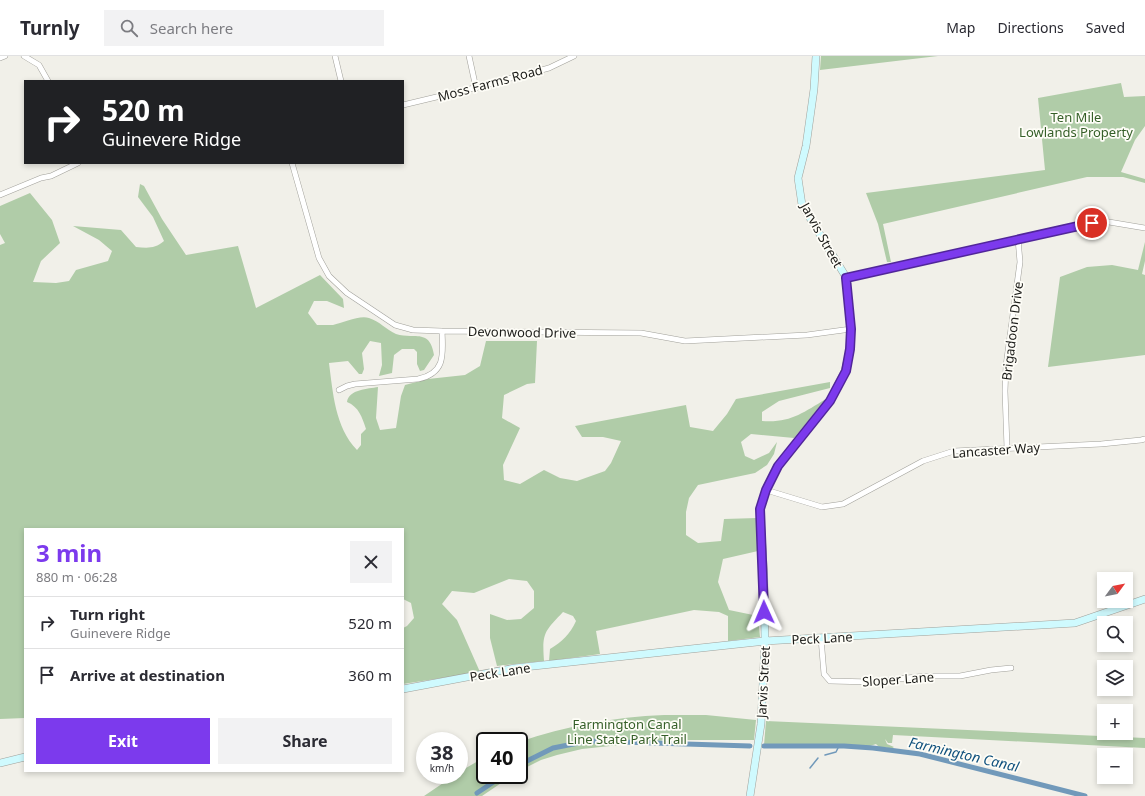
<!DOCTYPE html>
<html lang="en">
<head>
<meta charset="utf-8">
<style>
	body { margin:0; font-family:"Noto Sans",sans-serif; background:#f2f2f3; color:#2b2b33; height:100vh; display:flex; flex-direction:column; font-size:15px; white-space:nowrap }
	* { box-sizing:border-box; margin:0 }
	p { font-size:13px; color:#7c7c81 }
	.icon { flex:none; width:22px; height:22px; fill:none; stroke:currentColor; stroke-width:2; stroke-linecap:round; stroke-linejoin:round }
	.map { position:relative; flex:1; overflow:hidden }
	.drawer { position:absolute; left:24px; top:472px; width:380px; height:244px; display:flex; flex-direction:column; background:#fff; border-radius:0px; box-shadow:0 2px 6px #0003 }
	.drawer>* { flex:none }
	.banner { position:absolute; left:24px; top:24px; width:380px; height:84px; border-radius:0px; box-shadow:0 2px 6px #0003; background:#202124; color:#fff; overflow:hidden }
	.needle { width:26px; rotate:58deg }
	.fabs { position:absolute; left:1097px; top:516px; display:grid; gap:8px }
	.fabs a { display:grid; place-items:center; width:36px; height:36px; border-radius:0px; background:#fff; box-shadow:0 2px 6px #0003; font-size:20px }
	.speed { position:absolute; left:416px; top:676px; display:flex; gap:8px; font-size:20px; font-weight:700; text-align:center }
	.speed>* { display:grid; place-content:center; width:52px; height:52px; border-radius:50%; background:#fff; box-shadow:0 2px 6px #0003; line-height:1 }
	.speed small { font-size:10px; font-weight:400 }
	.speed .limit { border:2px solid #111; border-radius:6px; background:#fff; color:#111 }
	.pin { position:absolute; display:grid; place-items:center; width:34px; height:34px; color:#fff; margin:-17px; border:2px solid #fff; border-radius:50%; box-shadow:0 1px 4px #0007 }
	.me { position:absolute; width:44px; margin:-22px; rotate:359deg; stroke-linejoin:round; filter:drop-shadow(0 0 3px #0008) }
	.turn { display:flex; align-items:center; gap:14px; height:84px; padding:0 12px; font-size:18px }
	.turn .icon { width:52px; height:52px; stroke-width:2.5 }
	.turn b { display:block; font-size:28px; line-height:34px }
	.round { display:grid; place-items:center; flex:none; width:42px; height:42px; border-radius:0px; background:#f2f2f3 }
	.summary { display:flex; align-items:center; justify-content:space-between; height:68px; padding:0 12px }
	h1 { font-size:24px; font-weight:700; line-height:30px; color:#7c3aed }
	.primary-button { display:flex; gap:8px; margin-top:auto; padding:8px 12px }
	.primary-button a { flex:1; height:46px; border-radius:0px; background:#7c3aed; color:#fff; font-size:16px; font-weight:700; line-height:46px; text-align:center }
	.primary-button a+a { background:#f2f2f3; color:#2b2b33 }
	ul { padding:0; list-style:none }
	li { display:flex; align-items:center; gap:12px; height:52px; padding:0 12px; border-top:1px solid #e1e1e2 }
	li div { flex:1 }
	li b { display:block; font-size:15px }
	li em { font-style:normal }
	header { display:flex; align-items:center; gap:24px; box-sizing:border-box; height:56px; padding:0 20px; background:#fff; border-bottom:1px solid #e1e1e2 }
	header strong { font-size:19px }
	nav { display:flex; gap:22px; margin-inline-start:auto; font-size:14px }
	.search { width:280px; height:36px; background:#f2f2f3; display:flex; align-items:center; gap:10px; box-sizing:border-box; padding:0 14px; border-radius:0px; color:#7c7c81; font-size:15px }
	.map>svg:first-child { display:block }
	.green { fill:#b0cca8 }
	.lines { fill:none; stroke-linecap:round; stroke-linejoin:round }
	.stream { stroke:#7199ba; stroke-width:1.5 }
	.canal { stroke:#7199ba; stroke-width:5 }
	.street-casing { stroke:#a1a09a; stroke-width:6 }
	.secondary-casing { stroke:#a1a09a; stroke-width:8 }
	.street { stroke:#fff; stroke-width:5 }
	.secondary { stroke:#cffafe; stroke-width:7 }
	.route-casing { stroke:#51269a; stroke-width:10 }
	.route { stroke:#7c3aed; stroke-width:7 }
	.labels { text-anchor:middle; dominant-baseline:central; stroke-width:3.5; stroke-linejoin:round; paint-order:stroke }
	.street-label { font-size:13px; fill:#1c1c19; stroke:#fefdf7 }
	.park-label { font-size:13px; fill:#355f28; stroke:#fefdf7 }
	.water-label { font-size:14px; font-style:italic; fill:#11527e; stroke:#fefdf7 }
</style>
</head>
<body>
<header>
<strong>Turnly</strong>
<div class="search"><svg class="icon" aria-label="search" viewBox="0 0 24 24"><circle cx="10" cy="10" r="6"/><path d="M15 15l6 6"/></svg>Search here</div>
<nav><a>Map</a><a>Directions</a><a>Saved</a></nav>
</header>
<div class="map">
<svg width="1145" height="740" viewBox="0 0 1145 740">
	<rect width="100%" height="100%" fill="#f1f0e9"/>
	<!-- green -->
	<path class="green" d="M821,0H938L820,14Z
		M1121,27L1124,41L1145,40V70L1135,84L1121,116L1145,123V127L1123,121H1087L883,168L891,206H887L878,168L866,137L1045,114L1038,42Z
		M140,128L144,130L162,163L186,199L238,190L256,252L320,219L343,243L344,252L327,245H314L308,257L317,269C322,269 328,269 333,269C343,267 359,259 369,262C379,265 387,274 396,278C412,284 430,271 434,299L424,314L420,315L417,308V296L414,293H402L394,299L392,317L379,320L382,309L381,287L370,285L362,297L364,313L362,318H359L348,305L329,307C333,337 335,371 357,394L361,389V378L366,373C362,361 359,351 347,346C349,333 368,333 378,331L376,362L380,374L396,372L401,340L405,329L428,323L465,319L480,310L486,285H537L535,327L527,328L504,339L502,362L520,372L503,409L504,424L520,428L544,414L560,422L577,425L605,415L611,407L621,385L603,381H582L575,370L686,349L690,371L713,375L727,358L736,343L830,326V332L779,345L762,356V365C791,367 802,357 826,343L794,382L751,378L741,386L745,400L754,404L769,397L777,386L774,398L767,409L755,417L698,429L689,442L686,456V479L698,487L721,485L724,463L757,462L758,495L723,503L718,526L729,554L758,560L760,581L728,585V560L719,556L694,554L596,575L600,598L549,605L550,593C562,586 570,578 576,565L573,560L563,556C544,576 542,577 544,605L497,610L490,582V558L507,564L521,563L534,552V535L527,525L509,523L474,537L452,535L442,548L457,564L480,616L403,628V572L407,570L414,562L411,547L403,543V473H25V662L0,663V189L5,187L0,178V150L30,137L52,164L60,187L41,205L33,226L56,227L69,225L76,214L108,205L112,195L99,184L73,170L121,174L136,191C147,192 155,193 164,185L153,161L138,141Z
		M1145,186V205L1142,218L1145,219V299L1048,311L1060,221L1087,211L1112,209L1138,214Z
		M664,659H706L756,664L754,684H667L582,693L557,699L541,704L519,715V686C566,670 614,661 664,659Z
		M766,665L1145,682V692L893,679L892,687H888L885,683L887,688L894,691L891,693L885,691L881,693L876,688L867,691L848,688L793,689C787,693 772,689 764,689Z
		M485,701V719H513L482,740H424L455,719H459V716Z"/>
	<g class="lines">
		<!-- stream -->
		<path class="stream" d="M825,699L836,696L839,690
			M810,712L818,702"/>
		<!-- canal -->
		<path class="canal" d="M764,690H844L873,692L920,698L1085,740
			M519,709L553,692L589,685L750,690
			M477,737L504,719"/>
		<!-- street casing -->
		<g class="street-casing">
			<path id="street" d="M24,0L39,9L48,25
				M335,0L341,25
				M469,0L476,32
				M0,2L5,0
				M403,49L474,32L549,12L574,0
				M292,107L319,202L329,220L347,237L395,269L413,274L442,275L641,277L685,285L807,279L851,273
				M0,139L41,122L51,120L78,107
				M846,221L1081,168L1103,165L1145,172
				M339,334L347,330L355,328L418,323C446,317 443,298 442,275
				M1007,392L1005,335L1006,310L1020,206L1018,183
				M766,434L822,451L843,448L923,405L954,395L1101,388L1141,384L1145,383
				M821,582L824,618L830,625L872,626L925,620H960L991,614L1011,612"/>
		</g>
		<!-- secondary casing -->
		<g class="secondary-casing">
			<path id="secondary" d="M403,633L515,612L765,585L1075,567L1145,543
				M0,707L25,701
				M750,740L761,668L765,585L764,521L760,453L766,434L778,410L830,345L845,315L850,293L851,273L846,221L802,149L798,122L806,90L814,33L816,0"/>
		</g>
		<!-- street -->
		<use href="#street" class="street"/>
		<!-- secondary -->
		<use href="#secondary" class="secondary"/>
	</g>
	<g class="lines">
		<!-- route casing -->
		<g class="route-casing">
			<path id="route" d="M764,556L760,453L766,434L778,410L830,345L846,315L850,293L851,273L846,222L1092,167"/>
		</g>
		<!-- route -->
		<use href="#route" class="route"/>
	</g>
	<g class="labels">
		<!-- street labels -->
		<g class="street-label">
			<text transform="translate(490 27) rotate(-15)">Moss Farms Road</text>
			<text transform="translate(822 179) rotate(61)">Jarvis Street</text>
			<text transform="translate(1012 275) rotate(-83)">Brigadoon Drive</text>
			<text transform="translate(522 276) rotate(1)">Devonwood Drive</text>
			<text transform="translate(996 394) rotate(-4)">Lancaster Way</text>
			<text transform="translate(822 582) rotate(-3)">Peck Lane</text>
			<text transform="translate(500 616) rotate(-9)">Peck Lane</text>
			<text transform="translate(898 623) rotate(-4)">Sloper Lane</text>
			<text transform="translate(763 626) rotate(-87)">Jarvis Street</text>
		</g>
		<!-- park labels -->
		<g class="park-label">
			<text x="1076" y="61">Ten Mile<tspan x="1076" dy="15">Lowlands Property</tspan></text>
			<text x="627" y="668">Farmington Canal<tspan x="627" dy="15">Line State Park Trail</tspan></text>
		</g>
		<!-- water labels -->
		<g class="water-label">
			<text transform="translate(964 698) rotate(13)">Farmington Canal</text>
		</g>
	</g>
</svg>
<div class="fabs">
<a><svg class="needle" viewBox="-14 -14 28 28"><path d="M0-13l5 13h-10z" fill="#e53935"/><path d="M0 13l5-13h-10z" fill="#7c7c81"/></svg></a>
<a><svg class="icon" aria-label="search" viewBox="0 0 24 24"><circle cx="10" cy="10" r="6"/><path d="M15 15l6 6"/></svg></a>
<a><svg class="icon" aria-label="layers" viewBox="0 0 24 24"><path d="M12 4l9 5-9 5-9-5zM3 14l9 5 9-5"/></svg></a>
<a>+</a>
<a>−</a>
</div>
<div class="speed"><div>38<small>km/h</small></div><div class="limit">40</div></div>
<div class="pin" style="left:1092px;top:167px;background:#d93025"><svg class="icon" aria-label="arrive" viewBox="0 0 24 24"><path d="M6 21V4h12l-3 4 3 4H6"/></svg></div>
<svg class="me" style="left:764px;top:556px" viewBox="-20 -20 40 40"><path d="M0-17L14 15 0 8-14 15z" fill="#7c3aed" stroke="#fff" stroke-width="4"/></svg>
<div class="banner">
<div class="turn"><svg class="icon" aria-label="right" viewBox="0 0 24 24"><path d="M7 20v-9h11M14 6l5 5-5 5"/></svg><div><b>520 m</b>Guinevere Ridge</div></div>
</div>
<section class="drawer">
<div class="summary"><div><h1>3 min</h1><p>880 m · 06:28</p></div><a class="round"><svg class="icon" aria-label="close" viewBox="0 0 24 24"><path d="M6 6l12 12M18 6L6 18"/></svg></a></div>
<ul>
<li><svg class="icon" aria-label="right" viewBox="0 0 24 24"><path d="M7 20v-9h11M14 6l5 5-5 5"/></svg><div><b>Turn right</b><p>Guinevere Ridge</p></div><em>520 m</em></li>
<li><svg class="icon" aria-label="arrive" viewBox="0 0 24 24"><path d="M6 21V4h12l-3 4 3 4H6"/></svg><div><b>Arrive at destination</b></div><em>360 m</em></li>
</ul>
<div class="primary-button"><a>Exit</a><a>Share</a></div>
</section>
</div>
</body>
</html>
